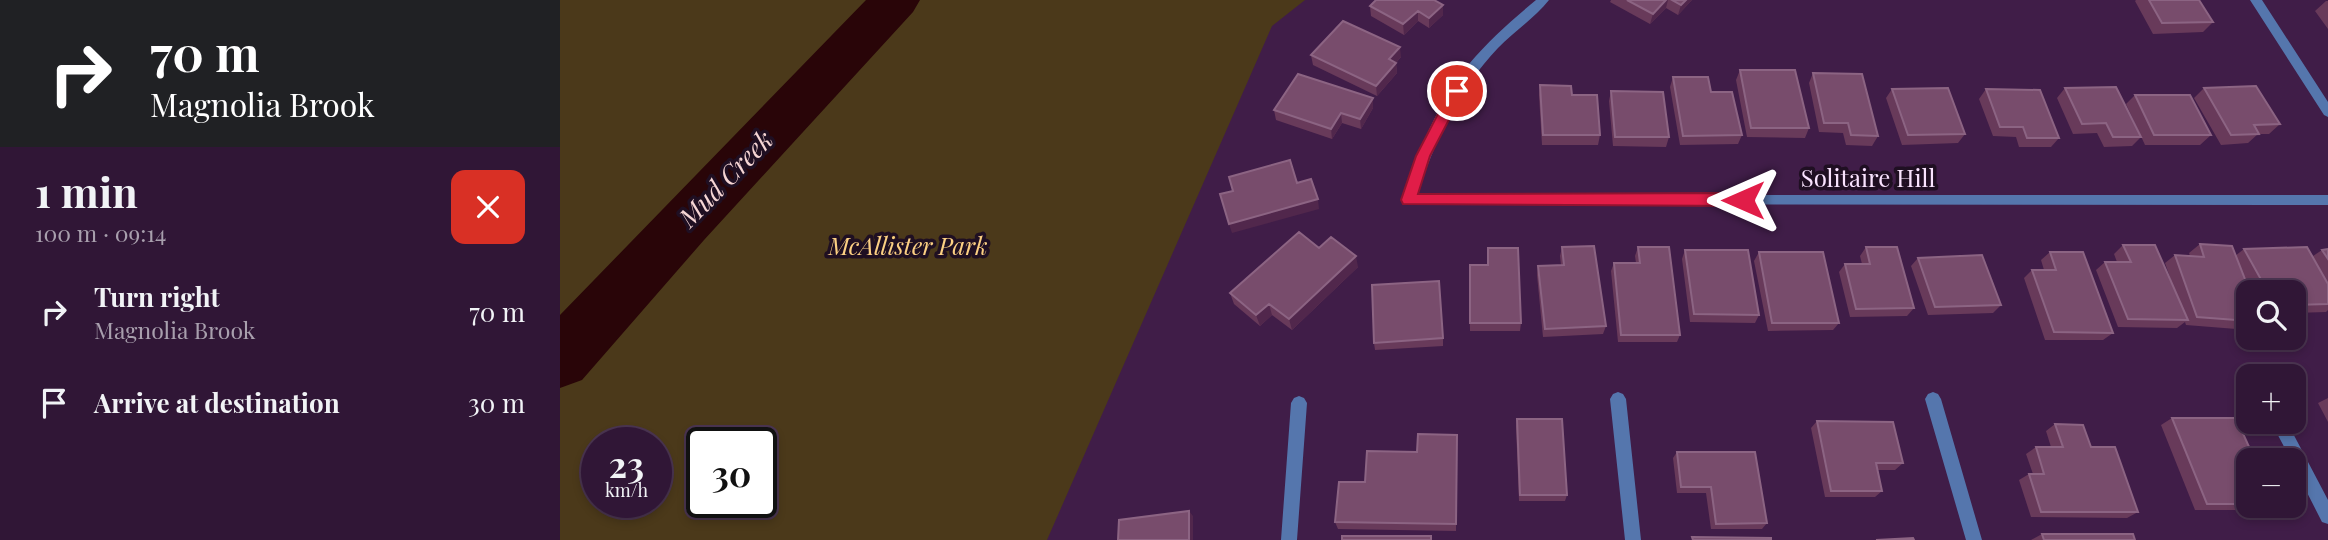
<!DOCTYPE html>
<html lang="en">
<head>
<meta charset="utf-8">
<style>
	body { margin:0; font-family:"Playfair Display",serif; background:#3c2342; color:#f1f3f6; height:100vh; display:flex; flex-direction:column; font-size:26px; white-space:nowrap }
	* { box-sizing:border-box; margin:0 }
	p { font-size:23px; color:#a89fad }
	.icon { flex:none; width:38px; height:38px; fill:none; stroke:currentColor; stroke-width:2; stroke-linecap:round; stroke-linejoin:round }
	.map { position:relative; flex:1; overflow:hidden }
	.side { display:flex; flex-direction:column; background:#301636; width:560px }
	.side>* { flex:none }
	.top-card { background:#202124; color:#fff; overflow:hidden }
	.fabs { position:absolute; left:1676px; top:280px; display:grid; gap:14px }
	.fabs a { display:grid; place-items:center; width:70px; height:70px; border-radius:14px; background:#301636; box-shadow:0 4px 10px #0003,0 0 0 2px #4b3551; font-size:35px }
	.speed { position:absolute; left:21px; top:427px; display:flex; gap:14px; font-size:35px; font-weight:700; text-align:center }
	.speed>* { display:grid; place-content:center; width:91px; height:91px; border-radius:50%; background:#301636; box-shadow:0 4px 10px #0003,0 0 0 2px #4b3551; line-height:1 }
	.speed small { font-size:18px; font-weight:400 }
	.speed .limit { border:4px solid #111; border-radius:10px; background:#fff; color:#111 }
	.pin { position:absolute; display:grid; place-items:center; width:60px; height:60px; color:#fff; margin:-30px; border:4px solid #fff; border-radius:50%; box-shadow:0 2px 7px #0007 }
	.me { position:absolute; width:77px; margin:-38px; rotate:270deg; stroke-linejoin:round; filter:drop-shadow(0 0 5px #0008) }
	.turn { display:flex; align-items:center; gap:24px; height:147px; padding:0 35px; font-size:32px }
	.turn .icon { width:91px; height:91px; stroke-width:2.5 }
	.turn b { display:block; font-size:49px; line-height:60px }
	.round { display:grid; place-items:center; flex:none; width:74px; height:74px; border-radius:14px; background:#3c2342 }
	.headline { display:flex; align-items:center; justify-content:space-between; height:119px; padding:0 35px }
	h1 { font-size:42px; font-weight:700; line-height:52px }
	ul { padding:0; list-style:none }
	li { display:flex; align-items:center; gap:21px; height:91px; padding:0 35px }
	li div { flex:1 }
	li b { display:block; font-size:26px }
	li em { font-style:normal }
	main { display:flex; flex:1; min-height:0 }
	.map>svg:first-child { display:block }
	.green { fill:#4b391a; fill-rule:evenodd }
	.lines { fill:none; stroke-linecap:round; stroke-linejoin:round }
	.river { fill:#290508; fill-rule:evenodd }
	.street { fill:#5576ad; fill-rule:evenodd }
	.wall { fill:#683a5a }
	.shaded-wall { fill:#51274c }
	.building { fill:#784c6c; stroke:#8c6483; stroke-width:2 }
	.route { fill:#e11d48; stroke:#92132f; stroke-width:2 }
	.labels { text-anchor:middle; dominant-baseline:central; stroke-width:7; stroke-linejoin:round; paint-order:stroke }
	.street-label { font-size:24px; fill:#f9e3fe; stroke:#1f0f22 }
	.park-label { font-size:24px; font-style:italic; fill:#fcd083; stroke:#1f0f22 }
	.water-label { font-size:26px; font-style:italic; fill:#f6d6d5; stroke:#1f0f22 }
</style>
</head>
<body>
<main>
<section class="side">
<div class="top-card">
<div class="turn"><svg class="icon" aria-label="right" viewBox="0 0 24 24"><path d="M7 20v-9h11M14 6l5 5-5 5"/></svg><div><b>70 m</b>Magnolia Brook</div></div>
</div>
<div class="headline"><div><h1>1 min</h1><p>100 m · 09:14</p></div><a class="round" style="background:#d93025;color:#fff"><svg class="icon" aria-label="close" viewBox="0 0 24 24"><path d="M6 6l12 12M18 6L6 18"/></svg></a></div>
<ul>
<li><svg class="icon" aria-label="right" viewBox="0 0 24 24"><path d="M7 20v-9h11M14 6l5 5-5 5"/></svg><div><b>Turn right</b><p>Magnolia Brook</p></div><em>70 m</em></li>
<li><svg class="icon" aria-label="arrive" viewBox="0 0 24 24"><path d="M6 21V4h12l-3 4 3 4H6"/></svg><div><b>Arrive at destination</b></div><em>30 m</em></li>
</ul>
</section>
<div class="map">
<svg width="1768" height="540" viewBox="0 0 1768 540">
	<rect width="100%" height="100%" fill="#401d48"/>
	<!-- green -->
	<path class="green" d="M0,0H745L712,26L487,540H0ZM37,443H96V502H37ZM142,443H201V502H142Z"/>
	<g class="lines">
		<!-- river -->
		<path class="river" d="M306,0H360L353,12L144,240L22,380L0,388V315Z"/>
		<!-- street -->
		<path class="street" d="M976,0H989C975,18 953,32 938,48C898,90 875,141 857,195H1768V205L844,204L842,200C858,152 877,104 909,64C929,40 952,20 976,0Z
			M1690,0H1702L1768,102V117L1764,115Z
			M1058,392L1063,394L1066,399L1081,540H1065L1050,399L1053,394Z
			M1373,392L1378,394L1381,399L1422,540H1406L1365,399L1368,394Z
			M739,396L744,398L747,403L737,540H721L731,403L734,398Z
			M1711,422H1727L1768,500V524L1762,522L1734,467V460H1731Z"/>
	</g>
	<!-- wall -->
	<path class="wall" d="M816,0L883,15L869,28L858,21L844,35L811,16L810,6Z
		M1051,0H1132L1118,15L1106,8L1090,24L1050,2Z
		M1576,0H1639L1653,22L1643,32L1593,34L1575,1Z
		M1766,1H1768V29L1755,11Z
		M751,55L841,57L836,63L837,73L817,96L753,65Z
		M1180,70L1249,128L1245,138L1187,137L1176,80Z
		M1253,73L1318,136L1312,146L1286,145L1283,133L1259,132L1249,83Z
		M1113,77L1151,92L1182,135L1178,144L1120,145L1110,87Z
		M980,85L1012,95L1040,135L1038,145H982L979,95Z
		M1505,88L1581,137L1572,146L1544,147L1537,133L1513,134L1497,98Z
		M1644,88L1720,124L1709,134H1698L1688,143L1661,145L1634,98Z
		M1332,89L1405,134L1398,143L1342,145L1326,98Z
		M1426,89L1499,138L1491,147H1459L1456,137L1433,136L1419,99Z
		M1051,91L1109,137L1106,147L1053,146L1049,101Z
		M1575,95L1651,135L1640,145H1585L1566,104Z
		M813,108L801,129L782,123L772,139L716,120L714,110Z
		M1640,244L1675,256L1684,249L1753,256L1762,250L1768,249V310L1766,312L1734,313V292H1691L1686,282L1689,292V330L1626,325L1625,322L1617,328L1558,327L1536,270L1545,262H1557L1554,254L1563,245L1611,280L1605,263L1615,255L1630,256L1629,253Z
		M1002,247L1046,326L1043,334L983,337L977,275L978,266L1001,265L1000,256Z
		M1078,247L1120,335L1117,342H1058L1051,271L1054,263H1076L1075,256Z
		M1306,247L1354,308L1347,316L1290,317L1279,272L1285,264H1302L1300,256Z
		M759,248L798,267L732,330L712,315L700,326L674,304L670,293Z
		M928,248L961,323L960,331H910L909,274L927,265Z
		M1125,250L1199,315L1195,323L1130,322L1122,259Z
		M1199,252L1279,323L1273,330L1208,331L1194,261Z
		M1490,252L1553,333L1543,340H1485L1464,278L1472,270H1484L1481,260Z
		M1358,258L1441,305L1433,313L1368,315L1351,266Z
		M883,338V346L815,350L814,343Z
		M1768,398V422L1758,403Z
		M1612,418L1689,460V506H1711L1700,510H1635L1601,425Z
		M957,419L1007,495L1005,501H959L956,426Z
		M1257,421L1343,463L1335,470H1317L1322,491L1315,497H1265L1251,428Z
		M1495,424L1531,447L1578,512L1567,518L1471,517L1459,480L1469,474H1473L1466,454L1476,447H1491L1486,431Z
		M897,435L896,531L778,529L775,522L805,482L857,452Z
		M1117,452L1207,523L1202,529H1151L1146,493H1117L1113,458Z
		M1482,534L1575,540H1471Z"/>
	<!-- shaded-wall -->
	<path class="shaded-wall" d="M1106,0H1108L1106,8L1090,24L1093,14Z
		M1126,0H1132L1118,15L1121,5Z
		M883,5V15L869,28V18Z
		M858,11V21L844,35L843,24Z
		M840,47L841,57L830,69L829,59Z
		M836,63L837,73L817,96L816,86Z
		M813,98V108L801,129L800,119Z
		M781,113L782,123L772,139L771,129Z
		M758,199L759,209L672,233L669,224Z
		M796,256L798,267L732,330L729,319Z
		M709,304L712,315L700,326L696,315Z
		M629,511L633,516V540H629Z"/>
	<!-- building -->
	<path class="building" d="M816,0H874L883,5L869,18L858,11L843,24L810,6Z
		M1067,0H1106L1093,14Z
		M1112,0H1126L1121,5Z
		M1589,0H1639L1653,22L1602,23Z
		M783,21L840,47L829,59L836,63L816,86L751,55Z
		M1180,70H1235L1249,128H1191Z
		M1253,73L1302,74L1318,136L1291,135L1288,123H1264Z
		M738,74L813,98L800,119L781,113L771,129L714,110Z
		M1113,77H1148L1151,92H1172L1182,135L1123,136Z
		M980,85L1011,86L1012,95H1037L1040,135H983Z
		M1696,86L1720,124L1694,125L1699,134L1671,135L1644,88Z
		M1556,87L1581,137H1553L1546,123L1522,124L1505,88Z
		M1388,88L1405,134L1348,135L1332,89Z
		M1426,89L1480,90L1499,138H1467L1463,127H1440Z
		M1051,91L1103,92L1109,137H1055Z
		M1575,95H1630L1651,135H1594Z
		M730,160L737,183L751,179L758,199L669,224L660,194L673,191L669,177Z
		M739,232L759,248L771,237L796,256L729,319L709,304L696,315L670,293Z
		M1640,244L1672,246L1690,292H1689V321L1637,317L1615,255L1644,257Z
		M1563,245H1595L1628,320L1568,319L1545,262H1571Z
		M1034,246L1046,326L985,329L978,266L1004,265L1002,247Z
		M1078,247H1109L1120,335H1061L1054,263H1080Z
		M1306,247H1337L1354,308L1296,309L1285,264H1310Z
		M1747,247L1768,284V304L1734,305V292H1708L1684,249Z
		M928,248H958L961,323H910V265H928Z
		M1768,249V259L1762,250Z
		M1125,250H1188L1199,315L1134,314Z
		M1199,252H1263L1279,323H1212Z
		M1490,252H1523L1553,333L1494,332L1472,270H1496Z
		M1422,255L1441,305L1375,307L1358,258Z
		M879,281L883,338L814,343L812,285Z
		M1612,418H1676L1695,460H1689V504H1647Z
		M957,419H1002L1007,495H960Z
		M1257,421L1333,422L1343,463H1316L1322,491H1271Z
		M1495,424L1523,425L1531,447H1555L1578,512H1481L1469,474H1484L1476,447H1503Z
		M858,434L897,435L896,524L775,522L779,482H805L807,451L857,452Z
		M1117,452H1195L1207,523L1156,524L1151,487H1121Z
		M629,511V540H558L559,520Z
		M1482,534H1573L1575,540H1484Z
		M782,536H871V540H782Z
		M1132,537L1211,538V540H1133Z
		M1353,538L1354,540H1316Z"/>
	<!-- route -->
	<path class="route" d="M897,85L904,91L870,156L858,194L1183,193L1191,200L1183,206L843,204L841,200L856,156L892,87Z"/>
	<g class="labels">
		<!-- street labels -->
		<g class="street-label">
			<text x="1308" y="177">Solitaire Hill</text>
		</g>
		<!-- park labels -->
		<g class="park-label">
			<text x="348" y="245">McAllister Park</text>
		</g>
		<!-- water labels -->
		<g class="water-label">
			<text transform="translate(165 178) rotate(-46)">Mud Creek</text>
		</g>
	</g>
</svg>
<div class="fabs">
<a><svg class="icon" aria-label="search" viewBox="0 0 24 24"><circle cx="10" cy="10" r="6"/><path d="M15 15l6 6"/></svg></a>
<a>+</a>
<a>−</a>
</div>
<div class="speed"><div>23<small>km/h</small></div><div class="limit">30</div></div>
<div class="pin" style="left:897px;top:91px;background:#d93025"><svg class="icon" aria-label="arrive" viewBox="0 0 24 24"><path d="M6 21V4h12l-3 4 3 4H6"/></svg></div>
<svg class="me" style="left:1183px;top:200px" viewBox="-20 -20 40 40"><path d="M0-17L14 15 0 8-14 15z" fill="#e11d48" stroke="#fff" stroke-width="4"/></svg>
</div>
</main>
</body>
</html>
